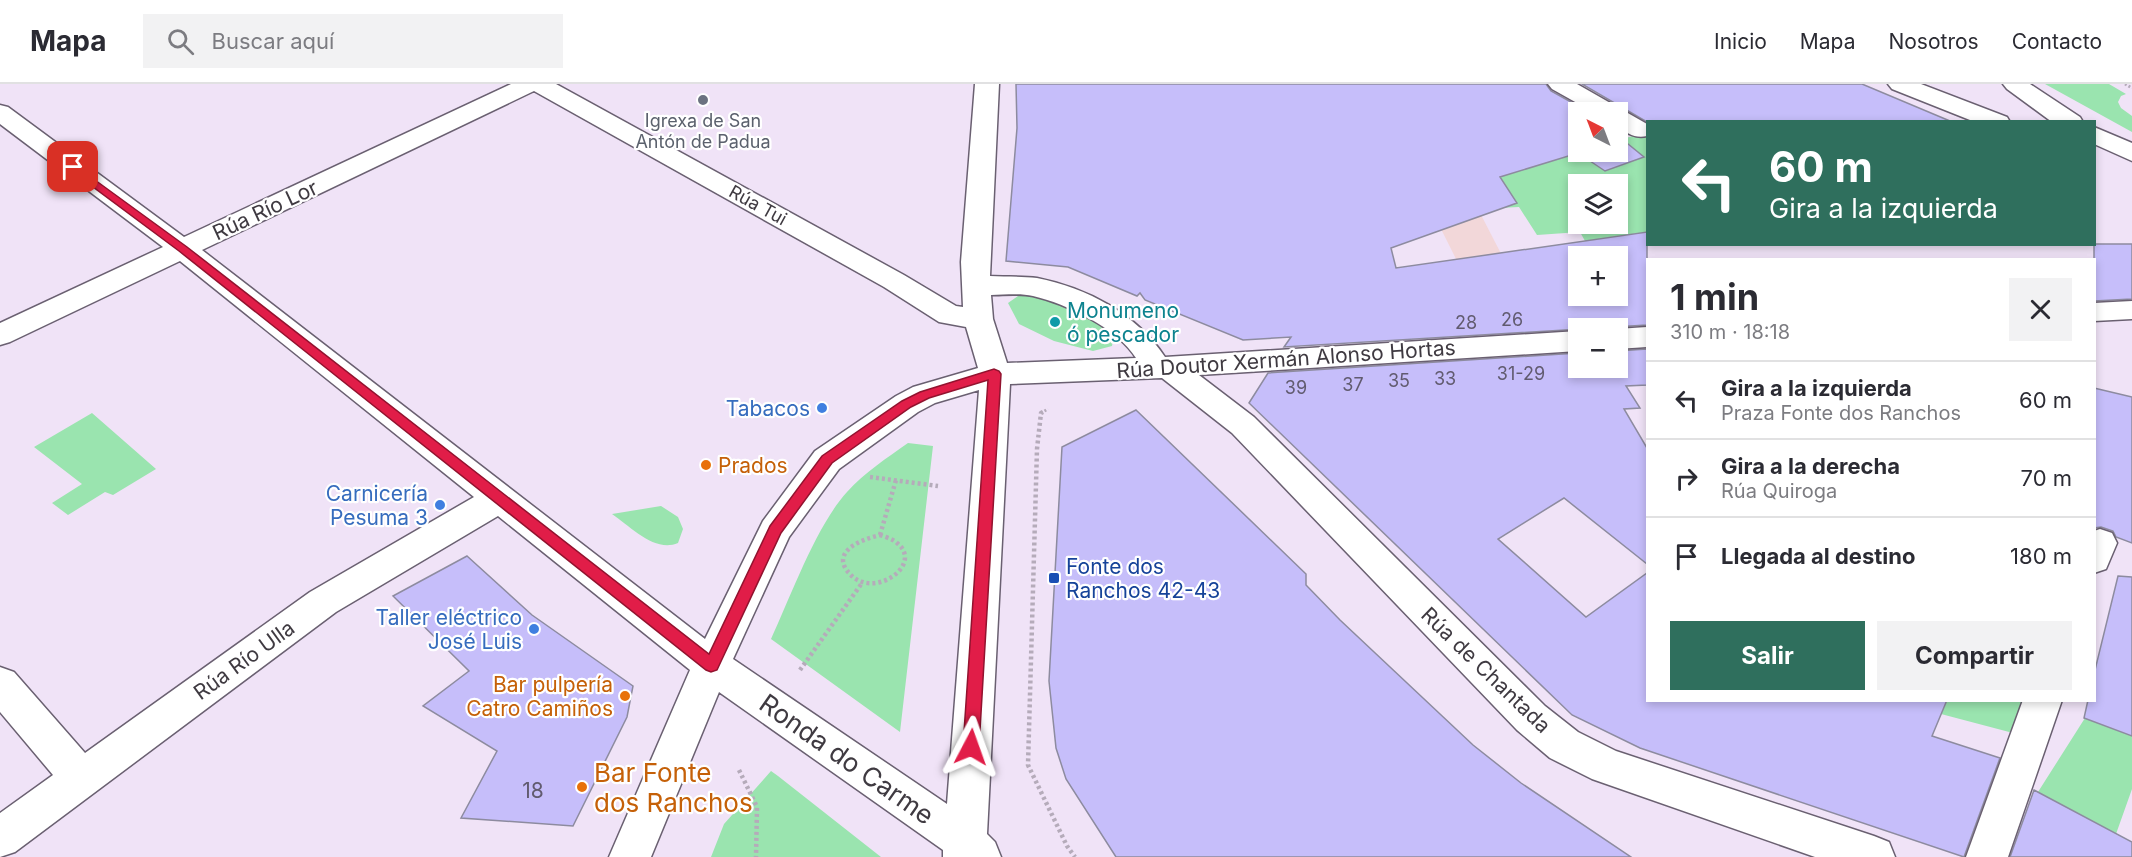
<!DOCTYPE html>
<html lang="es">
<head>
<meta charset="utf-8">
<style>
	body { margin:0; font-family:Inter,sans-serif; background:#f2f2f3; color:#2b2b33; height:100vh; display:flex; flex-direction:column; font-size:22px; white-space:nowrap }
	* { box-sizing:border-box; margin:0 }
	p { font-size:20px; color:#7c7c81 }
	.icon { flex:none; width:33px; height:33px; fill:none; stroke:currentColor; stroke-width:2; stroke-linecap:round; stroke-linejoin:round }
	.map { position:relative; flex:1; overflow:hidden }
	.panel { position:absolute; left:1646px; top:174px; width:450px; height:444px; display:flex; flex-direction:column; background:#fff; border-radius:0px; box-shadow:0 3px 9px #0003 }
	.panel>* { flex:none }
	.top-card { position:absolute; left:1646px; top:36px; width:450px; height:126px; border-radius:0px; box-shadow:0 3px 9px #0003; background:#2f6f5d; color:#fff; overflow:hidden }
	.needle { width:39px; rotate:318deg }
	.buttons { position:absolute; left:1568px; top:18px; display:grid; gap:12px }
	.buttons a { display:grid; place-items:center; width:60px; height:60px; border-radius:0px; background:#fff; box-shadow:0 3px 9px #0003; font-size:30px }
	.pin { position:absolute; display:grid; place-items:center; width:51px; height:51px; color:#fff; margin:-26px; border-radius:12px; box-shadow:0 3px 9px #0006 }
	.me { position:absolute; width:66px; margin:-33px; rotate:4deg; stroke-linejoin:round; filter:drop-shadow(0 0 4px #0008) }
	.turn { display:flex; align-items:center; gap:21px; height:126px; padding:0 24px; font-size:27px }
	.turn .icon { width:78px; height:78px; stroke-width:2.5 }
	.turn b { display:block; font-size:42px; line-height:51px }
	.round { display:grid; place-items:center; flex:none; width:63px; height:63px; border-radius:0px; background:#f2f2f3 }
	.head { display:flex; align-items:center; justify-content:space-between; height:102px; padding:0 24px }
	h1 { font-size:36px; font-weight:700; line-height:45px }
	.cta { display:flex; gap:12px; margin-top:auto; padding:12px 24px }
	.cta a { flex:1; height:69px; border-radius:0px; background:#2f6f5d; color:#fff; font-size:24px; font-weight:700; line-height:69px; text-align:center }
	.cta a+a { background:#f2f2f3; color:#2b2b33 }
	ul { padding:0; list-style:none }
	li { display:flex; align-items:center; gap:18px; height:78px; padding:0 24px; border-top:2px solid #e1e1e2 }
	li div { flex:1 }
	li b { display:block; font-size:22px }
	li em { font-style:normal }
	header { display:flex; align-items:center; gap:36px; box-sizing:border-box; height:84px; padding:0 30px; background:#fff; border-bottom:2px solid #e1e1e2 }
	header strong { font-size:28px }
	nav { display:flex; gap:33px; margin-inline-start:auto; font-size:21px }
	.search { width:420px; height:54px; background:#f2f2f3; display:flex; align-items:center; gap:15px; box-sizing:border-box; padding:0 21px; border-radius:0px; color:#7c7c81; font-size:22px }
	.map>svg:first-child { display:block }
	.industrial { fill:#f2d7d9 }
	.green { fill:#9ae4af; fill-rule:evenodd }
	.building { fill:#c6befa; stroke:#8d8b9f; stroke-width:1.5; fill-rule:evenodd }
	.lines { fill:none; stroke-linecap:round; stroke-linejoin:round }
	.minor-casing { stroke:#6a6071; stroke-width:3 }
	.path-far1 { stroke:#b5abba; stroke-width:3; stroke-dasharray:2 2; stroke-linecap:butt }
	.path { stroke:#b5abba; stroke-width:4.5; stroke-dasharray:3 3; stroke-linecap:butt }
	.minor { fill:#fff; fill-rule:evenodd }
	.route { fill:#e11d48; stroke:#92132f; stroke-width:1.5 }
	.worship-dot { fill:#6b7280; stroke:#fff; stroke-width:2 }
	.culture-dot { fill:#0f9aa8; stroke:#fff; stroke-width:2 }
	.shop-dot { fill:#3f7fe0; stroke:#fff; stroke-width:2 }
	.food-dot { fill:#e8710a; stroke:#fff; stroke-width:2 }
	.transit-dot { fill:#1a4fb4; stroke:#fff; stroke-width:2 }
	.labels { text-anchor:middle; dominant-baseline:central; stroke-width:4.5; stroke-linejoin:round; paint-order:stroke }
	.far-worship-label { font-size:18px; fill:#5b616d; stroke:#fff }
	.far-street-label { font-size:18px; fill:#3f3a41; stroke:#fff }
	.number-label { font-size:18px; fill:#615b6f }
	.street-label { font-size:21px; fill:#3f3a41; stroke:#fff }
	.culture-label { font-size:21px; fill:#0d838f; stroke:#fff; text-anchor:start }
	.shop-label { font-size:21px; fill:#366cbe; stroke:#fff; text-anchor:end }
	.food-label { font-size:21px; fill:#c56008; stroke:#fff; text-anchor:start }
	.transit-label { font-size:21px; fill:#164399; stroke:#fff; text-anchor:start }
	.near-number-label { font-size:21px; fill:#615b6f }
	.near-street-label { font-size:26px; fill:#3f3a41; stroke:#fff }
	.near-food-label { font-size:26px; fill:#c56008; stroke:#fff; text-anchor:start }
</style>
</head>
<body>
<header>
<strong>Mapa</strong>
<div class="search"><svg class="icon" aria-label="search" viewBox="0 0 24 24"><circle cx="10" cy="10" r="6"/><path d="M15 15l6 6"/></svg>Buscar aquí</div>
<nav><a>Inicio</a><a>Mapa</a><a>Nosotros</a><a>Contacto</a></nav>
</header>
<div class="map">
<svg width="2132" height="773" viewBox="0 0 2132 773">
	<rect width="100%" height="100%" fill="#f0e3f7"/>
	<!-- industrial -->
	<path class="industrial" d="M1400,63L1478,125L1511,189L1487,237Z"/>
	<!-- green -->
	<path class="green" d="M2045,0H2109L2126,10L2121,12L2118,18L2121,24L2132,32V48Z
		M1497,47L1578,69L1605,87L1643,73L1622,55L1647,48V148L1585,157L1580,148L1537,151L1519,123L1478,125ZM1578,100H1617V140H1578Z
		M1018,212H1041L1097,235L1114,251L1112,262L1093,267L1054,257L1019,240L1008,219Z
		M92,329L156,385L113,411L105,408L68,431L52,419L82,400L34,363Z
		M908,359L933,362L900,648L771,555C791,512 816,442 847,408C865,388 887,374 908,359Z
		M661,422L678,433L683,445L678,459C655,469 631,443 612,430Z
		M1947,617H2026L2013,649L1941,630Z
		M2085,634L2132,652V705L2116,750L2038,708Z
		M771,687L778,692L881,773H711L724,740Z"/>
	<!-- building -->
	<path class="building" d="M1016,0H1546L1551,7L1589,28H1578V68H1617V51L1644,73L1605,87L1578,69L1500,93L1517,119L1391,164L1396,184L1647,148V241L1284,263L1291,253L1243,256L1145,216L1140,209L1137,212L1068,183L1006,177L1017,44ZM1578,172H1617V212H1578Z
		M1582,0H1862L1950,37L1647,38Z
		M2094,160H2132V215L2094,217Z
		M1647,265V301L1626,302L1640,324L1624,325L1647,364V480L1564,414L1498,455L1586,533L1647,489V616H1947L1932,652L2000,674L1964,773L1640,664L1572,631L1249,319L1268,289L1578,269V284H1617V267Z
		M2094,304L2132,313V459L2116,453L2113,447L2101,443L2094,444Z
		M1136,326L1306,490V501L1340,536L1473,661L1521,699L1631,773H1116L1066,695L1056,664L1049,597L1062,363Z
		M467,472L532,531L633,602L627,633L573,742L461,734L497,667L423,622L469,587L393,512Z
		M2118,492L2132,493V652L2084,634L2088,616H2094V590Z
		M2034,706L2132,758V773H2010Z"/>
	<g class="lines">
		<!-- minor casing -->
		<g class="minor-casing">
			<path id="minor" d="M511,0H556L904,191L956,222L963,223L961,178L975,0H999L990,192C1005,193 1022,192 1037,194C1087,204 1137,230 1165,273L1578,247V267L1199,291L1254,333L1545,622L1578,648L1616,667L1874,752L1889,758L1895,773H1815L1592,695L1550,674L1517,646L1232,349L1162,294L1010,300L987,750L995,758L1001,773H943V766L719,608L651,773H609L690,586L498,432L336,528L15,768L0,773V729L53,691L0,628V583L14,588L85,669L310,508L474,413L180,177L10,258L0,261V239L163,163L0,40V21L8,23L184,153ZM534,7L884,203L939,238L966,243L978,284L913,303L896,312L815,367L763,437L705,555L202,166ZM991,211C1004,211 1020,209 1033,212C1067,220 1117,244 1136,274L1007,279L993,235ZM979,306L947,720L733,575L789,453L839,385L918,328L935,319Z
				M1548,0H1577L1647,40V52C1635,55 1627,49 1617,42V28H1593L1552,5Z
				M1888,0H1921L2007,33L2010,38H1975L1892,5Z
				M2003,0H2030L2080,33L2083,38H2052L2007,5Z
				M2094,43L2132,59V77L2094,60Z
				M2132,217V235L2094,237V219Z
				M1647,243V263L1617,265V245Z
				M2100,445L2112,449L2117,459L2106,485L2094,489V447Z
				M2023,616H2062L2008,773H1966Z"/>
		</g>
		<!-- path-far1 -->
		<path class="path-far1" d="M2125,0L2132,4
			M1041,329L1048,325"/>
		<!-- path -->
		<path class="path" d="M1043,328L1041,329L1037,365L1028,681L1067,762L1075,773
			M870,393L938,402
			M880,451C885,453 893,455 897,459C925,481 872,517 849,489C846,486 843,481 843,476C844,461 868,454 880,451Z
			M880,451L896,396
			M800,586L862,499
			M739,686L757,723L756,773"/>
		<!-- minor -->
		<use href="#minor" class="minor"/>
	</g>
	<!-- route -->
	<path class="route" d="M73,80L187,163L709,570L770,442L822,372L902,317L920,308L994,285L999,287L1001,290L979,663L977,668L971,670L965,668L963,663L988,296L929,314L911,323L832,379L781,449L717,586L711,588L706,586L179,167L69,85V81Z"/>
	<!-- markers -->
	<circle class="worship-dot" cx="703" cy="16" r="6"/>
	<circle class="culture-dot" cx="1055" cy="238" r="6"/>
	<g class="shop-dot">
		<circle cx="822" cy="324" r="6"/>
		<circle cx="440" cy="421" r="6"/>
		<circle cx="534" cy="545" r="6"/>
	</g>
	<g class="food-dot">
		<circle cx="706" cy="381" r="6"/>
		<circle cx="625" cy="612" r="6"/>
		<circle cx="582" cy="703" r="6"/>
	</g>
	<rect class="transit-dot" x="1048" y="488" width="12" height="12" rx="3"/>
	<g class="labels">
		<!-- far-worship labels -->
		<g class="far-worship-label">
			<text x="703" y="36">Igrexa de San<tspan x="703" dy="21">Antón de Padua</tspan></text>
		</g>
		<!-- far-street labels -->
		<g class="far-street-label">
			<text transform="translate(758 121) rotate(29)">Rúa Tui</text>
		</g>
		<!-- number labels -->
		<g class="number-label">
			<text x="1512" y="235">26</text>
			<text x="1466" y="238">28</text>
			<text x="1521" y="289">31-29</text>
			<text x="1445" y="294">33</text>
			<text x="1399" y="296">35</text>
			<text x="1353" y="300">37</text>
			<text x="1296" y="303">39</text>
		</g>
		<!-- street labels -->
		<g class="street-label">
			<text transform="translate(265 126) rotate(-25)">Rúa Río Lor</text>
			<text transform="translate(1286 275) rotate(-4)">Rúa Doutor Xermán Alonso Hortas</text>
			<text transform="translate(244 576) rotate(-36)">Rúa Río Ulla</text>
			<text transform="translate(1486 586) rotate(44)">Rúa de Chantada</text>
		</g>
		<!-- culture labels -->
		<g class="culture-label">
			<text x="1067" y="226">Monumeno<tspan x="1067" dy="24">ó pescador</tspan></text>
		</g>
		<!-- shop labels -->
		<g class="shop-label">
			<text x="810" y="324">Tabacos</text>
			<text x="428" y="409">Carnicería<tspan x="428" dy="24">Pesuma 3</tspan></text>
			<text x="522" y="533">Taller eléctrico<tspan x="522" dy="24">José Luis</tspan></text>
		</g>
		<!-- food labels -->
		<g class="food-label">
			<text x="718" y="381">Prados</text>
			<text x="613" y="600" text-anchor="end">Bar pulpería<tspan x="613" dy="24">Catro Camiños</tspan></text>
		</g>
		<!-- transit labels -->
		<g class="transit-label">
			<text x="1066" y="482">Fonte dos<tspan x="1066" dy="24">Ranchos 42-43</tspan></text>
		</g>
		<!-- near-number labels -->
		<g class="near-number-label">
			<text x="533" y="706">18</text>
		</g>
		<!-- near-street labels -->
		<g class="near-street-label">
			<text transform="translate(847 675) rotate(35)">Ronda do Carme</text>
		</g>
		<!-- near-food labels -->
		<g class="near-food-label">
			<text x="594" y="688">Bar Fonte<tspan x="594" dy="30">dos Ranchos</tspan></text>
		</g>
	</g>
</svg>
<div class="buttons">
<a><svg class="needle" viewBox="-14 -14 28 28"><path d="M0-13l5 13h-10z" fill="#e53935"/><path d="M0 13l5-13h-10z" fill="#7c7c81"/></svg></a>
<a><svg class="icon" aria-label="layers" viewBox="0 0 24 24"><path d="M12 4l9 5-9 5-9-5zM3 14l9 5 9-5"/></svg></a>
<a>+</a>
<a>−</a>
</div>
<div class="pin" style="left:73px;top:83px;background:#d93025"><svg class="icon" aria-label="arrive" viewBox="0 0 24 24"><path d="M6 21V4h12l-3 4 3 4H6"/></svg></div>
<svg class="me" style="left:971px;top:663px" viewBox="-20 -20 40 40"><path d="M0-17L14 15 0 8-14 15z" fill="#e11d48" stroke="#fff" stroke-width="4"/></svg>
<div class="top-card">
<div class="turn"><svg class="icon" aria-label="left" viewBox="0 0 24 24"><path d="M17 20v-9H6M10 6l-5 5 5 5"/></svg><div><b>60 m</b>Gira a la izquierda</div></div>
</div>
<section class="panel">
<div class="head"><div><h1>1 min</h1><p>310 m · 18:18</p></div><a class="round"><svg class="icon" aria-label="close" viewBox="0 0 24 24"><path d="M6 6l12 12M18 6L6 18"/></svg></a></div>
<ul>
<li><svg class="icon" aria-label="left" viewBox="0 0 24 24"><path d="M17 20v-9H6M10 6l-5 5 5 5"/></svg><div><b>Gira a la izquierda</b><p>Praza Fonte dos Ranchos</p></div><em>60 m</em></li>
<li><svg class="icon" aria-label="right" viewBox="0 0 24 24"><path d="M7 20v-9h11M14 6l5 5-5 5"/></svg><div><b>Gira a la derecha</b><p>Rúa Quiroga</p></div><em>70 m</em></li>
<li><svg class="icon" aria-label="arrive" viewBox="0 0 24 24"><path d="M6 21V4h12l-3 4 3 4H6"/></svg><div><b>Llegada al destino</b></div><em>180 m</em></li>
</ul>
<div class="cta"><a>Salir</a><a>Compartir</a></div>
</section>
</div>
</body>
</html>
